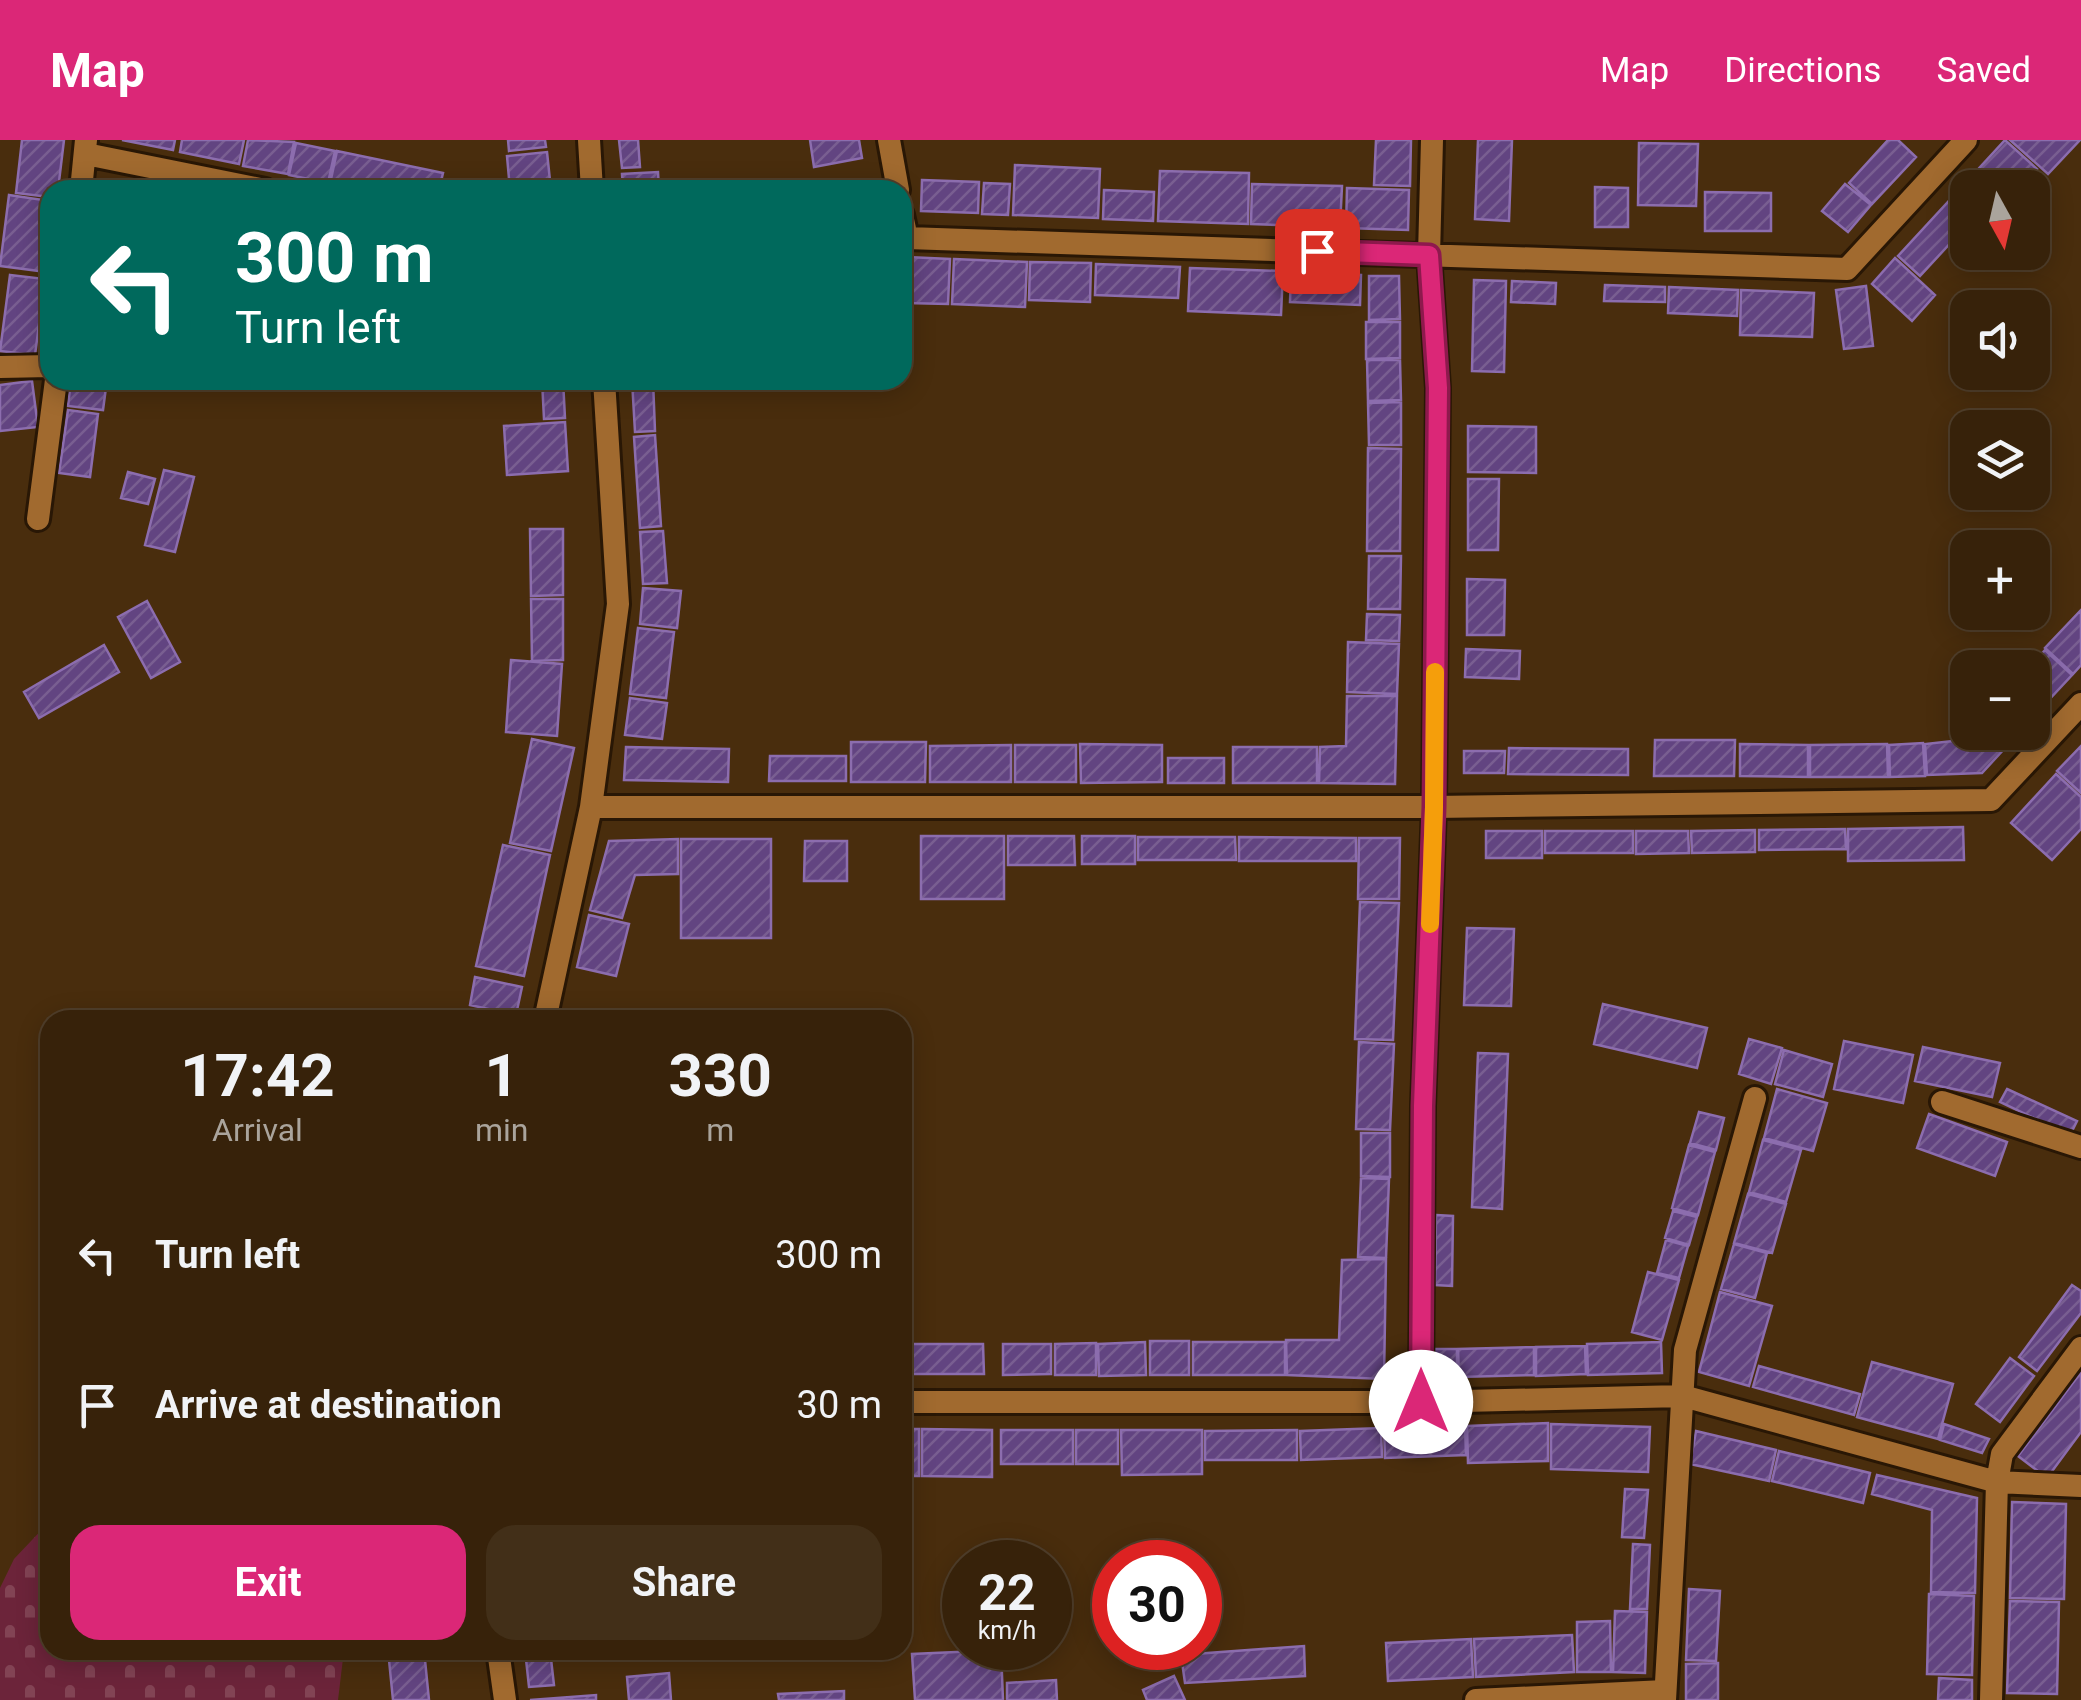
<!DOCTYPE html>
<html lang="en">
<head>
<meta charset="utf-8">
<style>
	body { margin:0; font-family:Roboto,sans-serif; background:#422f18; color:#f1f3f6; height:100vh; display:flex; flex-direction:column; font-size:38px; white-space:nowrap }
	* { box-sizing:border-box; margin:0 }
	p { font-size:32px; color:#aaa49c }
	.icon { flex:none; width:55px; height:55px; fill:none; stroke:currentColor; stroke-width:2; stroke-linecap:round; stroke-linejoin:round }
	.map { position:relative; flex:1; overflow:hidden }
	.details { position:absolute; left:40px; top:870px; width:872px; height:650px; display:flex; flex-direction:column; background:#37220a; border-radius:30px; box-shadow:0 5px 25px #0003,0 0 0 2px #513f2b }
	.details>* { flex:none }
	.top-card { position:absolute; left:40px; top:40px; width:872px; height:210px; border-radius:30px; box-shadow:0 5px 25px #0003,0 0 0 2px #513f2b; background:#00695c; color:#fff; overflow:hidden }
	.needle { width:65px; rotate:172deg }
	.fabs { position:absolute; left:1950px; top:30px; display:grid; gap:20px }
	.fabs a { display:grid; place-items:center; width:100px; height:100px; border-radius:20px; background:#37220a; box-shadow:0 5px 25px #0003,0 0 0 2px #513f2b; font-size:50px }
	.speed { position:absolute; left:942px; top:1400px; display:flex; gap:20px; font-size:50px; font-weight:700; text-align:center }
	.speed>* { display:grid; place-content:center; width:130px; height:130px; border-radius:50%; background:#37220a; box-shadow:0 5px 25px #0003,0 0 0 2px #513f2b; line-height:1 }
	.speed small { font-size:25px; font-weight:400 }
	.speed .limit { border:15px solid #d22; background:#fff; color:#111 }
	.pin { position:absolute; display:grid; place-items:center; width:85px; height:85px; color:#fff; margin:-42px; border-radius:20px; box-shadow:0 5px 15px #0006 }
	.me { position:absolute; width:110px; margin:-55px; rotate:0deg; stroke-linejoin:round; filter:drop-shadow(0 0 8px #0008) }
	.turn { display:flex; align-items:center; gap:35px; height:210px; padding:0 30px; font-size:45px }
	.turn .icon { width:130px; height:130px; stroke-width:2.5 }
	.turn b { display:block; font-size:70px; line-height:85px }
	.eta { display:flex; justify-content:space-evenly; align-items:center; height:170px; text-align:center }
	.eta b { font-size:60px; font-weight:700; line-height:70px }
	.button { display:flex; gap:20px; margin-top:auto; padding:20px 30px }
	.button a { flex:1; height:115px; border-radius:30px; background:#db2777; color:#fff; font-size:40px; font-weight:700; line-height:115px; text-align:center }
	.button a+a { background:#422f18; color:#f1f3f6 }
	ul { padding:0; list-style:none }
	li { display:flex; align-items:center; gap:30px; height:150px; padding:0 30px }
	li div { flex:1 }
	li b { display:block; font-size:38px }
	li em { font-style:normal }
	header { display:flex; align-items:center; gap:60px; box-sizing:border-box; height:140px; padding:0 50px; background:#db2777; color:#fff }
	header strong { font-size:48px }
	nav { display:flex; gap:55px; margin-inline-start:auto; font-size:35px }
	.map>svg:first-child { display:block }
	.cemetery { fill:url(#cemetery-stones) }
	.building { fill:url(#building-hatch); stroke:#8c6dae; stroke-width:2.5 }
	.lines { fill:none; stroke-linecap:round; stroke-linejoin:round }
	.minor-casing { stroke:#291705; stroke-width:28 }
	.minor { stroke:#a16a2f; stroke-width:22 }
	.route-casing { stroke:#8e194d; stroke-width:25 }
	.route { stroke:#db2777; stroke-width:18 }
	.slow { stroke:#f59e0b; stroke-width:18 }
</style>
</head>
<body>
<header>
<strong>Map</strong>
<nav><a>Map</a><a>Directions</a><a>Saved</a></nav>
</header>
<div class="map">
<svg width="2081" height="1560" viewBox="0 0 2081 1560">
	<defs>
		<pattern id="cemetery-stones" width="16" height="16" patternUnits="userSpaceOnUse" patternTransform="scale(2.5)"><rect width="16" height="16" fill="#6c243a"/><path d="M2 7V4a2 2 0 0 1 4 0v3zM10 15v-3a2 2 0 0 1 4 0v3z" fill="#824354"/></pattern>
		<pattern id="building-hatch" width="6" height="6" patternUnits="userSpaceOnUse" patternTransform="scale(2.5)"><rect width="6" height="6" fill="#624481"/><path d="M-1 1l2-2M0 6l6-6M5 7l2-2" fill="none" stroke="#795e91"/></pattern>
	</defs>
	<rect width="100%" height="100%" fill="#492d0d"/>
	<!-- cemetery -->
	<path class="cemetery" d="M50,1381V1510H344L338,1560H0V1448L14,1419Z"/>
	<!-- building -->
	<path class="building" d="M22,0H64L58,50H50V57L16,53Z
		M122,0H175L173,10Z
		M182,0H244L239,24L180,12Z
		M248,0L294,2L288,34L243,26Z
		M508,0H545L546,7L509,11Z
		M619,0H638L640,27L622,28Z
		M810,0H859L862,18L814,27Z
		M1376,0H1411L1410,46L1374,45Z
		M1478,0H1512L1509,81L1475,79Z
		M1888,0H1898L1916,17L1872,64L1849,43Z
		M2005,0L2037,29L2019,48H1968V56L1960,49Z
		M2010,0H2080L2048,34Z
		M296,3L335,11L328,43L289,35Z
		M1639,3L1698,4L1696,66L1638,65Z
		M337,11L443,33L439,50H361L330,44Z
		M547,12L551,50H510L507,16Z
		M1015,25L1100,29L1098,78L1013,75Z
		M1160,31L1249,33L1248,84L1158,81Z
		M658,32L659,50H623L622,34Z
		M922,40L979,42L978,73L921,71Z
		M984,43L1010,44L1008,75L982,74Z
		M1252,44L1342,46L1340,87L1251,84Z
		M1845,44L1871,65L1848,92L1822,71Z
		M1595,47L1628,48V87H1595Z
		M1347,48L1409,50L1408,90L1346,88Z
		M1104,50L1154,52L1153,81L1103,79Z
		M1958,51L1968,60V84L1920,136L1898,116Z
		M1705,52L1771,53V91H1705Z
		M9,55L50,61V107L47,132L0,126Z
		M907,117L950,119L948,164L906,163Z
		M1895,118L1935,155L1912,181L1872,144Z
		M954,119L1027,122L1025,167L952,164Z
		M1030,122L1091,123L1090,162L1029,160Z
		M1096,124L1180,127L1178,158L1095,155Z
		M1190,128L1283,131L1281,175L1188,171Z
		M1291,133L1361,135L1360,165L1290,162Z
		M10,135L45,139L35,215L0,211Z
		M1369,136H1399L1400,179L1369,180Z
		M1474,140L1506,141L1504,232L1472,231Z
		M1512,141L1556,143L1555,164L1511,162Z
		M1605,145L1665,147V162L1604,161Z
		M1866,146L1873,206L1844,209L1836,150Z
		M1669,147L1738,150L1737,176L1668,173Z
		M1741,150L1814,153L1812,197L1740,195Z
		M1366,182H1400V218L1366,219Z
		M1367,220H1400L1401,260L1368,261Z
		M71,240H107L103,270L68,266Z
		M542,240H563L565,278L544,279Z
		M632,240H653L655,291L635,292Z
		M32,241L38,287L0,291V245Z
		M1401,262V305H1369L1368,263Z
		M68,270L98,274L90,337L59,333Z
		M565,282L568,331L507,335L504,286Z
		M1468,286L1536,287V333L1468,332Z
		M655,295L661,386L640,388L634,297Z
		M1368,308L1401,309L1400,411H1367Z
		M164,330L194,337L175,412L145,405Z
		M128,332L155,339L148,364L121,358Z
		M1468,339H1499L1498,410H1468Z
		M530,389H563V455L531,456Z
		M663,391L667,443L643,444L640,392Z
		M1369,416H1401L1400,469H1368Z
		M1467,439L1505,440L1504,495H1467Z
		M643,448L681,451L677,488L640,484Z
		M531,459H563V520L532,521Z
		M147,461L180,522L151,538L118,477Z
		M2081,470V525L2073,534L2045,508Z
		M1367,474L1400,475L1399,501L1366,500Z
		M638,488L674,492L666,558L630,554Z
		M1348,502L1399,504L1397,554L1347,552Z
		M104,505L119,532L39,578L24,552Z
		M1466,509L1520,511L1519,539L1465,537Z
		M2045,510L2072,535L2032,578V528H2029Z
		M511,520L562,524L557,596L506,592Z
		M1347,556H1397L1395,644L1319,643L1320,607L1346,606Z
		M630,558L667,563L662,599L625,595Z
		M1969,592L2018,594L1982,633L1927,635L1925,604L1962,600Z
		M532,599L574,608L551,711L510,703Z
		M1655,600H1735L1734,636H1654Z
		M851,602H926L925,642H851Z
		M1923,603L1925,636L1890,637L1889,605Z
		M1080,604L1162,605V642L1081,643Z
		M1740,604L1808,605V637L1740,636Z
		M1887,604L1888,637H1810V605Z
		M1011,605V642H930V606Z
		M1015,605H1076V642H1015Z
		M2081,606V653L2057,631Z
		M626,607L729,609L728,642L624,640Z
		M1233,607H1317V643H1233Z
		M1509,608L1628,609V635L1508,634Z
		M1464,611H1505L1504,633H1464Z
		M770,616H846V641H769Z
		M1168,618H1224V643H1168Z
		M2056,634L2081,657V689L2052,720L2011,683Z
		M1963,687L1964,720L1848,721V689Z
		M1845,689L1846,709L1759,710V690Z
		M1755,690V712L1692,713L1691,691Z
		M1486,691H1542V718H1486Z
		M1545,691H1633V713H1545Z
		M1636,691H1688L1689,713L1636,714Z
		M921,696H1004V759H921Z
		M1008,696H1074L1075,725H1008Z
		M1082,696H1135V724H1082Z
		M1138,697H1235L1236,720H1138Z
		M1239,697L1356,698V721H1239Z
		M1359,698H1400L1399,759H1358Z
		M678,699V734L635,735L622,778L590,770L609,701Z
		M681,699H771V798H681Z
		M805,701H847V741H804Z
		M503,705L550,715L524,836L476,826Z
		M1360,762L1399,763L1393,900L1355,899Z
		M589,775L629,784L616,836L577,827Z
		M1467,788L1514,789L1511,866L1464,865Z
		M475,837L522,847L516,875L470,865Z
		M1603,864L1707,888L1697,928L1594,904Z
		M1749,899L1782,908L1771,944L1739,934Z
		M1844,901L1913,915L1903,963L1834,949Z
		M1359,902L1394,904L1390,990L1356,989Z
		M1923,907L2000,923L1992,957L1915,941Z
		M1784,910L1832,924L1823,957L1775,944Z
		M1478,913L1508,914L1502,1069L1472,1067Z
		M1777,949L1827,963L1813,1011L1764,998Z
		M2007,949L2077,981L2070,995L2000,962Z
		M1699,972L1724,978L1716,1010L1690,1003Z
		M1929,974L2007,1002L1995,1036L1917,1008Z
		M1361,993H1390V1037L1361,1036Z
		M1763,1000L1801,1010L1786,1062L1749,1052Z
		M1689,1005L1715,1012L1698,1075L1672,1068Z
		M1361,1038L1389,1039L1386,1118L1358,1117Z
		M1748,1054L1786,1064L1772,1113L1734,1103Z
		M1673,1071L1697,1077L1689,1105L1665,1098Z
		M1436,1075L1453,1076L1452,1146L1435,1145Z
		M1666,1100L1688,1106L1679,1138L1657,1133Z
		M1734,1104L1767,1113L1755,1158L1721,1149Z
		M1386,1119L1384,1239L1287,1235L1286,1200H1339L1342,1120Z
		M1648,1132L1679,1140L1662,1200L1632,1192Z
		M2072,1145L2081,1151V1173L2037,1231L2019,1217Z
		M1720,1152L1772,1166L1749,1246L1699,1232Z
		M1150,1201H1189V1235H1150Z
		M1145,1202L1146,1235L1099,1236L1098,1204Z
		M1193,1202H1285V1235H1193Z
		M1661,1202L1662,1233L1588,1235L1587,1204Z
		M1096,1203V1235H1055V1204Z
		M907,1204H983L984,1234H907Z
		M1003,1204H1051V1234L1003,1235Z
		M1585,1206L1586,1234L1536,1236V1207Z
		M1534,1207V1235L1459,1237L1458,1209Z
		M1430,1209H1457V1237H1429Z
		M2010,1218L2034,1236L2000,1282L1976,1264Z
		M1872,1222L1953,1244L1938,1299L1857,1277Z
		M1759,1226L1860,1254L1854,1275L1753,1247Z
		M2081,1232V1292L2047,1338L2018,1316Z
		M1548,1283V1321L1468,1323L1467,1286Z
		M1551,1284L1650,1287L1648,1332L1551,1329Z
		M1944,1284L1989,1299L1982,1313L1940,1300Z
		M1465,1286L1466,1315L1385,1318L1384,1288Z
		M1381,1288L1382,1317L1301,1320L1300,1291Z
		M902,1289H919V1336H902Z
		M922,1289L992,1290V1337L922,1336Z
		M1001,1290H1073V1324H1001Z
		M1076,1290H1118V1324H1076Z
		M1121,1290H1202V1334L1122,1335Z
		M1297,1290V1320H1205V1291Z
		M1696,1291L1776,1310L1769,1341L1690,1324Z
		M1779,1311L1870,1333L1863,1363L1772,1341Z
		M1877,1335L1977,1358L1975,1453L1931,1452L1932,1370L1872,1354Z
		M1625,1349L1648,1350L1644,1398L1622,1397Z
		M2012,1362L2066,1364L2064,1459L2010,1458Z
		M1633,1404L1650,1405L1647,1469H1630Z
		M1689,1449L1720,1451L1716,1521L1686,1520Z
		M1929,1454L1974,1456L1972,1535L1927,1534Z
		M2010,1461L2059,1462L2057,1554L2007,1553Z
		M1615,1471L1647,1472L1645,1533L1613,1532Z
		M1610,1481L1611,1532H1577V1482Z
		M1572,1495L1574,1532L1476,1537L1474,1499Z
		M1471,1499L1473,1537L1388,1541L1386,1503Z
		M1304,1506L1305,1536L1185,1543L1181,1515Z
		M388,1510H424L429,1560H393Z
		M525,1510H550L554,1545L529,1547Z
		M1001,1510L1003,1560H915L912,1514Z
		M1718,1523V1560H1686V1524Z
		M669,1533L671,1560H629L627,1537Z
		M1174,1536L1185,1560H1147L1143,1550Z
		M1939,1538L1972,1540V1560H1938Z
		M1056,1540L1057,1560H1007V1543Z
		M844,1551V1560H779L778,1554Z
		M596,1555V1560H530Z"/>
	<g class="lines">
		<!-- minor casing -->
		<g class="minor-casing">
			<path id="minor" d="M589,0L592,50
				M889,0L898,50
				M86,14L265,50
				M81,50L86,0
				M902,75L907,98L1847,129L1966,0
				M0,227L50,226
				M38,379L56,240
				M591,667H1434L1991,660L2081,564
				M545,880L591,667L618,464L604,240
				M1942,962L2081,1007
				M902,1262H1421L1683,1256L1997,1342L2081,1346
				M1421,1262L1423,966L1434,667L1438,248L1429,115L1432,0
				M498,1510L505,1560
				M1476,1560L1665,1551
				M1665,1560L1685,1210L1755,958
				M1991,1560L1997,1342L2002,1314L2081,1208"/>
		</g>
		<!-- minor -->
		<use href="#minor" class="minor"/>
	</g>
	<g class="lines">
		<!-- route casing -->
		<g class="route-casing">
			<path id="route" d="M1317,111L1429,115L1438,248L1434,667L1423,966L1421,1262"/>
		</g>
		<!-- route -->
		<use href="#route" class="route"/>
		<!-- slow -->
		<path class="slow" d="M1430,784L1434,667L1435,532"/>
	</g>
</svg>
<div class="fabs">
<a><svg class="needle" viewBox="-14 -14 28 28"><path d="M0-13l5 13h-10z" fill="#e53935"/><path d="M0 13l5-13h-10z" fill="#aaa49c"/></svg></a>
<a><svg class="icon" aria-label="sound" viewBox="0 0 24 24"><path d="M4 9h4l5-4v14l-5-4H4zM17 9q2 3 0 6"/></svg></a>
<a><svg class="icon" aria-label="layers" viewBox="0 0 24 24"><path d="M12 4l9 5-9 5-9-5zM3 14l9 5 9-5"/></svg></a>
<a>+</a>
<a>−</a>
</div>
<div class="speed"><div>22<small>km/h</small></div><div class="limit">30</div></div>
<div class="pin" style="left:1317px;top:111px;background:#d93025"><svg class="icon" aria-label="arrive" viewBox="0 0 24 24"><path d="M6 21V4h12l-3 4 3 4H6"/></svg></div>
<svg class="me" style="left:1421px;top:1262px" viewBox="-20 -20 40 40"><circle r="19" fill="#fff"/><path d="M0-13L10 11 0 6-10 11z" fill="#db2777"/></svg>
<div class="top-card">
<div class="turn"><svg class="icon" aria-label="left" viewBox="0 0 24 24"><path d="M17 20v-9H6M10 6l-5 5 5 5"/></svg><div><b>300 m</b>Turn left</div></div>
</div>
<section class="details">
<div class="eta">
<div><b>17:42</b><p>Arrival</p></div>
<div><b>1</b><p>min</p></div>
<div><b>330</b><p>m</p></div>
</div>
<ul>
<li><svg class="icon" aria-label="left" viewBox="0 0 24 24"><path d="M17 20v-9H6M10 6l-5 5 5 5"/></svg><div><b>Turn left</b></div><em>300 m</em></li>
<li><svg class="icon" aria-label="arrive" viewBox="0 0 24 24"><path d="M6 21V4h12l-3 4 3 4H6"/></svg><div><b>Arrive at destination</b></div><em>30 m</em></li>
</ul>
<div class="button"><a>Exit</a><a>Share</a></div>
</section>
</div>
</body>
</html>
